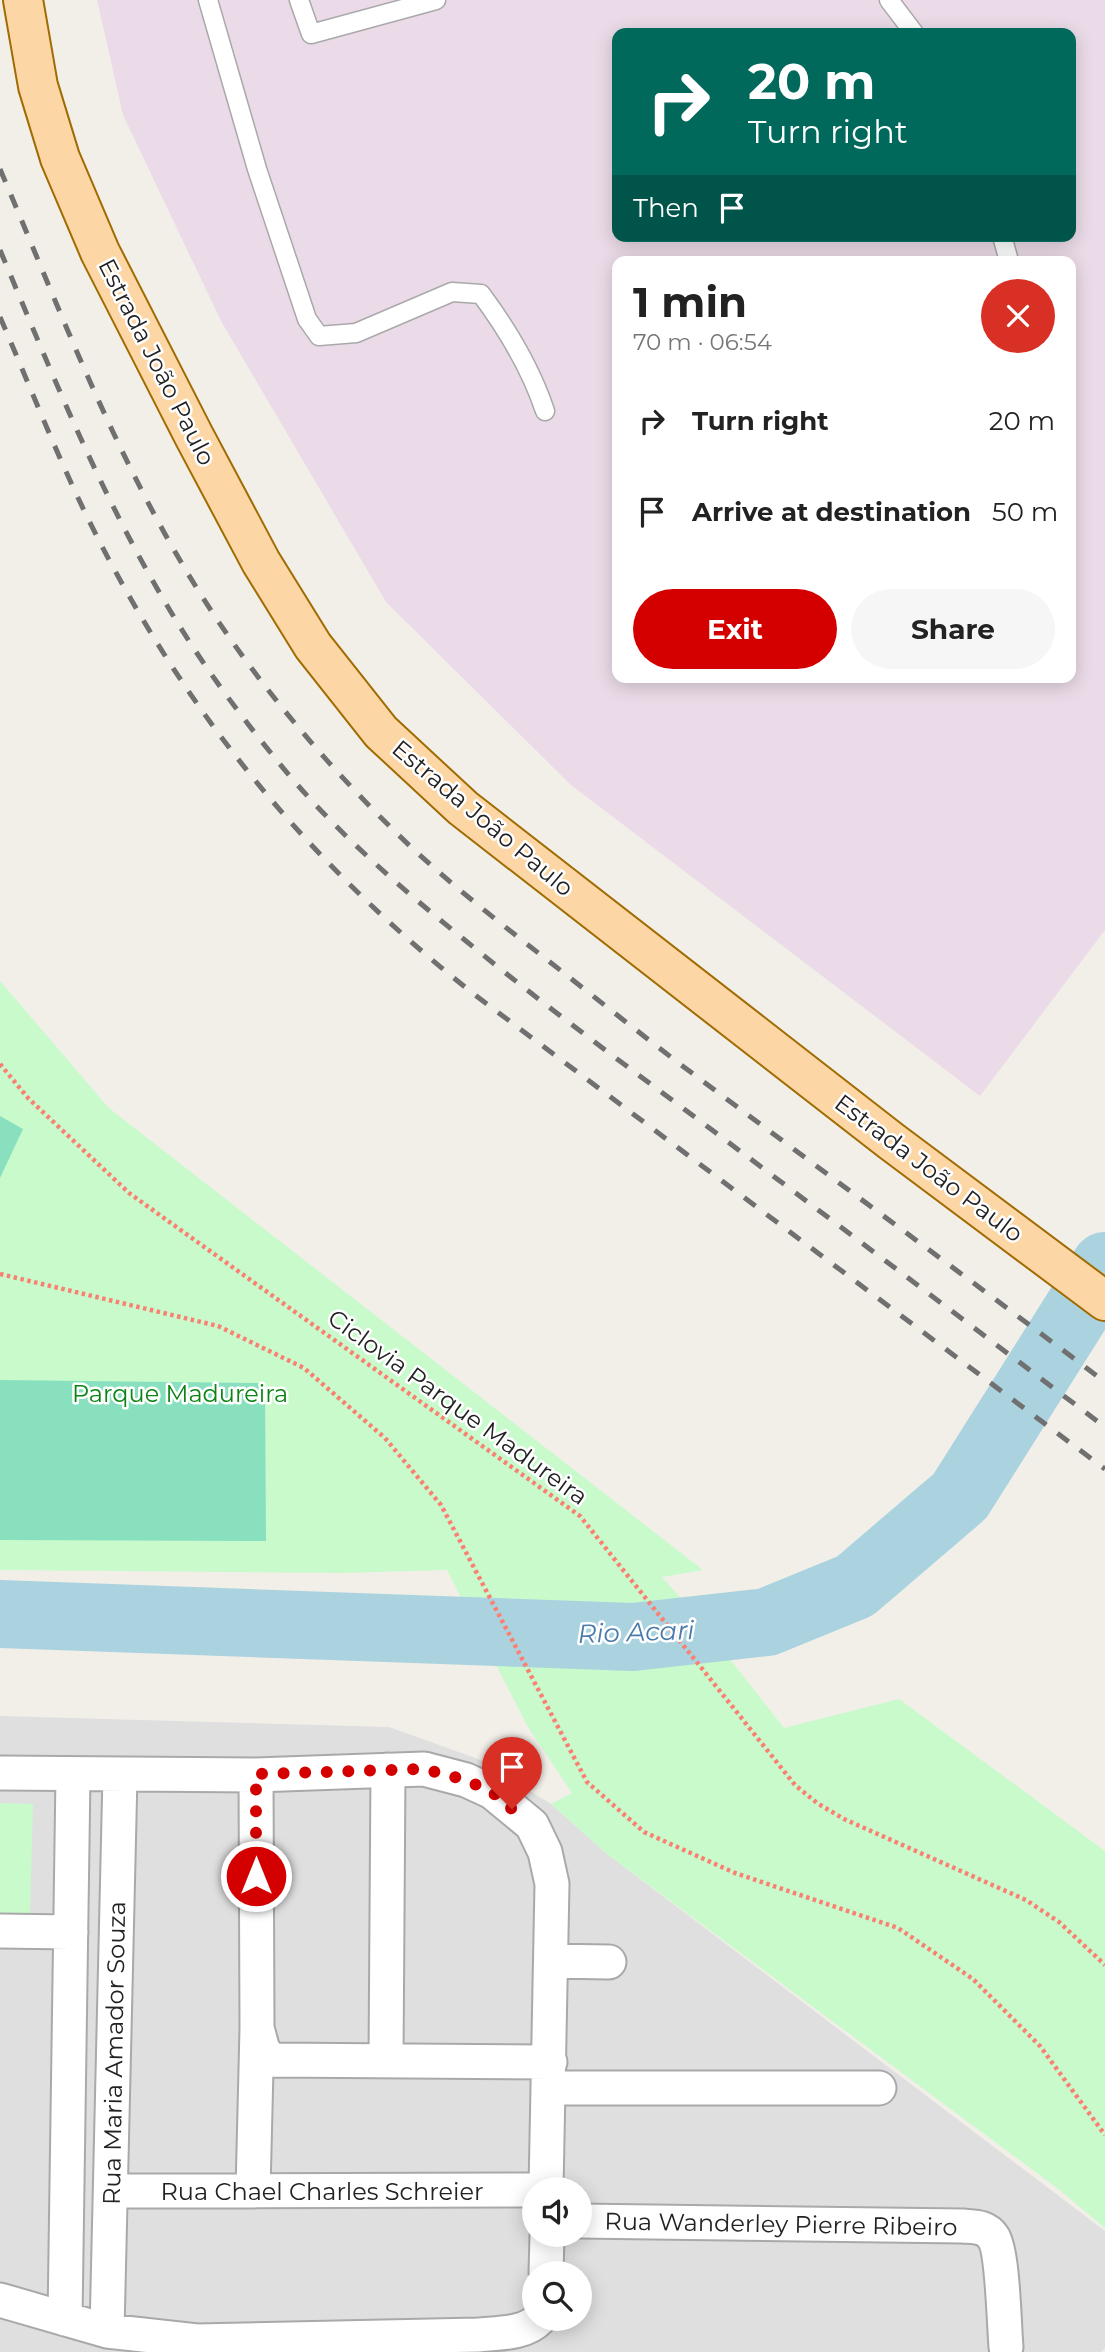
<!DOCTYPE html>
<html lang="en">
<head>
<meta charset="utf-8">
<style>
	body { margin:0; font-family:Montserrat,sans-serif; background:#f6f6f6; color:#222; height:100vh; display:flex; flex-direction:column; font-size:26px; white-space:nowrap }
	* { box-sizing:border-box; margin:0 }
	p { font-size:23px; color:#767676 }
	.icon { flex:none; width:38px; height:38px; fill:none; stroke:currentColor; stroke-width:2; stroke-linecap:round; stroke-linejoin:round }
	.map { position:relative; flex:1; overflow:hidden }
	.side { position:absolute; left:612px; top:256px; width:464px; height:427px; display:flex; flex-direction:column; background:#fff; border-radius:14px; box-shadow:0 4px 18px #0003 }
	.side>* { flex:none }
	.banner { position:absolute; left:612px; top:28px; width:464px; height:214px; border-radius:14px; box-shadow:0 4px 18px #0003; background:#00695c; color:#fff; overflow:hidden }
	.controls { position:absolute; left:522px; top:2177px; display:grid; gap:14px }
	.controls a { display:grid; place-items:center; width:70px; height:70px; border-radius:50%; background:#fff; box-shadow:0 4px 18px #0003; font-size:35px }
	.pin { position:absolute; display:grid; place-items:center; width:60px; height:60px; color:#fff; margin:-72px -30px; border-radius:50% 50% 50% 0; rotate:-45deg; box-shadow:0 0 7px #0007 }
	.pin .icon { rotate:45deg }
	.me { position:absolute; width:77px; margin:-38px; rotate:0deg; stroke-linejoin:round; filter:drop-shadow(0 0 5px #0008) }
	.turn { display:flex; align-items:center; gap:24px; height:147px; padding:0 21px; font-size:32px }
	.turn .icon { width:91px; height:91px; stroke-width:2.5 }
	.turn b { display:block; font-size:49px; line-height:60px }
	.then { display:flex; align-items:center; height:66px; padding:0 21px; background:#0003; gap:14px; font-size:26px }
	.round { display:grid; place-items:center; flex:none; width:74px; height:74px; border-radius:37px; background:#f6f6f6 }
	.headline { display:flex; align-items:center; justify-content:space-between; height:119px; padding:0 21px }
	h1 { font-size:42px; font-weight:700; line-height:52px }
	.primary-button { display:flex; gap:14px; margin-top:auto; padding:14px 21px }
	.primary-button a { flex:1; height:80px; border-radius:42px; background:#d40000; color:#fff; font-size:28px; font-weight:700; line-height:80px; text-align:center }
	.primary-button a+a { background:#f6f6f6; color:#222 }
	ul { padding:0; list-style:none }
	li { display:flex; align-items:center; gap:21px; height:91px; padding:0 21px }
	li div { flex:1 }
	li b { display:block; font-size:26px }
	li em { font-style:normal }
	.map>svg:first-child { display:block }
	.residential { fill:#e0dfdf; fill-rule:evenodd }
	.industrial { fill:#ebdbe8; fill-rule:evenodd }
	.park { fill:#c8facc }
	.pitch { fill:#88e0be }
	.lines { fill:none; stroke-linecap:round; stroke-linejoin:round }
	.river { stroke:#aad3df; stroke-width:68 }
	.service-casing { stroke:#a9a9a9; stroke-width:21 }
	.minor-casing { stroke:#a9a9a9; stroke-width:37 }
	.primary-casing { stroke:#a06b00; stroke-width:42 }
	.path { stroke:#fa8072; stroke-width:4.5; stroke-dasharray:3.5 3.5; stroke-linecap:butt }
	.service { stroke:#fff; stroke-width:18 }
	.minor { stroke:#fff; stroke-width:33 }
	.primary { stroke:#fcd6a4; stroke-width:38 }
	.rail { stroke:#707070; stroke-width:5; stroke-dasharray:14 14; stroke-linecap:butt }
	.route { stroke:#d40000; stroke-width:12; stroke-dasharray:0 21.6 }
	.labels { text-anchor:middle; dominant-baseline:central; stroke-width:5; stroke-linejoin:round; paint-order:stroke }
	.street-label { font-size:24px; fill:#222; stroke:#fff }
	.park-label { font-size:24px; fill:#0c8416; stroke:#fff }
	.water-label { font-size:26px; font-style:italic; fill:#4a7aab; stroke:#fff }
</style>
</head>
<body>
<div class="map">
<svg width="1105" height="2352" viewBox="0 0 1105 2352">
	<rect width="100%" height="100%" fill="#f2efe9"/>
	<!-- residential -->
	<path class="residential" d="M0,1716L389,1727L478,1759L551,1804L607,1854L1105,2231V2348L1101,2352H0ZM534,2189H579V2235H534ZM534,2273H579V2319H534Z"/>
	<!-- industrial -->
	<path class="industrial" d="M97,0H1105V930L980,1096L571,785L386,602L221,321L123,115ZM618,33H1071V236H618ZM618,261H1071V677H618Z"/>
	<!-- park -->
	<path class="park" d="M0,981L107,1106L119,1116L703,1570L662,1577L693,1612L784,1728L899,1699L1105,1851V2228L1057,2188L607,1854L551,1804L572,1793L528,1727L447,1570L342,1573L0,1570Z
		M0,1803L33,1804L30,1914H0Z"/>
	<!-- pitch -->
	<path class="pitch" d="M0,1116L23,1129L0,1178Z
		M0,1380L265,1383L266,1541L0,1540Z"/>
	<g class="lines">
		<!-- river -->
		<path class="river" d="M0,1614L633,1637L767,1622L855,1586L960,1496L1105,1266"/>
		<!-- service casing -->
		<g class="service-casing">
			<path id="service" d="M208,0L257,169L307,319L319,336L356,333L452,292L481,294C507,329 531,369 545,411
				M299,0L311,34L436,0
				M889,0L914,33
				M1002,236L1009,261"/>
		</g>
		<!-- minor casing -->
		<g class="minor-casing">
			<path id="minor" d="M0,1773L256,1775L424,1769L466,1780L492,1792L532,1825L545,1852L552,1884L546,2189
				M0,1931L71,1932
				M551,1961L609,1962
				M257,2028L263,2050L272,2060L550,2062
				M386,2060L388,1770
				M550,2088H879
				M111,2191L534,2190
				M253,2191L257,2028L256,1775
				M579,2221L963,2226C974,2227 986,2226 993,2237C1003,2251 1004,2325 1006,2347
				M546,2273L547,2235
				M0,2300L107,2331L197,2341L478,2335C498,2333 525,2334 539,2319
				M65,2319L73,1775
				M107,2331L120,1775"/>
		</g>
		<!-- primary casing -->
		<g class="primary-casing">
			<path id="primary" d="M23,0L38,86L60,158L100,252L194,436L261,562L313,646L381,732L463,808L891,1141L1105,1301"/>
		</g>
		<!-- path -->
		<path class="path" d="M0,1064L28,1098L129,1193L580,1516L795,1785L817,1803L844,1819L1026,1900L1059,1922L1105,1965
			M0,1274L218,1326L304,1368L385,1438L441,1505L587,1782L644,1832L735,1873L898,1928L973,1979L1040,2046L1105,2135"/>
		<!-- service -->
		<use href="#service" class="service"/>
		<!-- minor -->
		<use href="#minor" class="minor"/>
		<!-- primary -->
		<use href="#primary" class="primary"/>
		<!-- rail -->
		<path class="rail" d="M0,169C68,329 129,494 229,637C282,713 344,783 411,847C452,885 496,920 541,955C587,991 633,1028 680,1064C821,1170 964,1275 1105,1382
			M0,250C50,369 99,491 165,602C197,657 235,709 275,758C330,827 397,885 466,941C534,997 605,1050 676,1103C819,1210 962,1319 1105,1427
			M0,317C36,400 69,487 113,567C206,739 322,874 475,995L1105,1469"/>
	</g>
	<g class="lines">
		<!-- route -->
		<path class="route" d="M256,1876V1774L424,1769L466,1780L492,1792L512,1809"/>
	</g>
	<g class="labels">
		<!-- street labels -->
		<g class="street-label">
			<text transform="translate(157 362) rotate(63)">Estrada João Paulo</text>
			<text transform="translate(483 818) rotate(40)">Estrada João Paulo</text>
			<text transform="translate(929 1168) rotate(37)">Estrada João Paulo</text>
			<text transform="translate(458 1407) rotate(36)">Ciclovia Parque Madureira</text>
			<text transform="translate(114 2053) rotate(-89)">Rua Maria Amador Souza</text>
			<text x="322" y="2191">Rua Chael Charles Schreier</text>
			<text transform="translate(781 2224) rotate(1)">Rua Wanderley Pierre Ribeiro</text>
		</g>
		<!-- park labels -->
		<g class="park-label">
			<text x="180" y="1393">Parque Madureira</text>
		</g>
		<!-- water labels -->
		<g class="water-label">
			<text transform="translate(636 1632) rotate(-2)">Rio Acari</text>
		</g>
	</g>
</svg>
<div class="controls">
<a><svg class="icon" aria-label="sound" viewBox="0 0 24 24"><path d="M4 9h4l5-4v14l-5-4H4zM17 9q2 3 0 6"/></svg></a>
<a><svg class="icon" aria-label="search" viewBox="0 0 24 24"><circle cx="10" cy="10" r="6"/><path d="M15 15l6 6"/></svg></a>
</div>
<div class="pin" style="left:512px;top:1809px;background:#d93025"><svg class="icon" aria-label="arrive" viewBox="0 0 24 24"><path d="M6 21V4h12l-3 4 3 4H6"/></svg></div>
<svg class="me" style="left:256px;top:1876px" viewBox="-20 -20 40 40"><circle r="17" fill="#d40000" stroke="#fff" stroke-width="3"/><path d="M0-11L8 9 0 5-8 9z" fill="#fff"/></svg>
<div class="banner">
<div class="turn"><svg class="icon" aria-label="right" viewBox="0 0 24 24"><path d="M7 20v-9h11M14 6l5 5-5 5"/></svg><div><b>20 m</b>Turn right</div></div>
<div class="then">Then<svg class="icon" aria-label="arrive" viewBox="0 0 24 24"><path d="M6 21V4h12l-3 4 3 4H6"/></svg></div>
</div>
<section class="side">
<div class="headline"><div><h1>1 min</h1><p>70 m · 06:54</p></div><a class="round" style="background:#d93025;color:#fff"><svg class="icon" aria-label="close" viewBox="0 0 24 24"><path d="M6 6l12 12M18 6L6 18"/></svg></a></div>
<ul>
<li><svg class="icon" aria-label="right" viewBox="0 0 24 24"><path d="M7 20v-9h11M14 6l5 5-5 5"/></svg><div><b>Turn right</b></div><em>20 m</em></li>
<li><svg class="icon" aria-label="arrive" viewBox="0 0 24 24"><path d="M6 21V4h12l-3 4 3 4H6"/></svg><div><b>Arrive at destination</b></div><em>50 m</em></li>
</ul>
<div class="primary-button"><a>Exit</a><a>Share</a></div>
</section>
</div>
</body>
</html>
